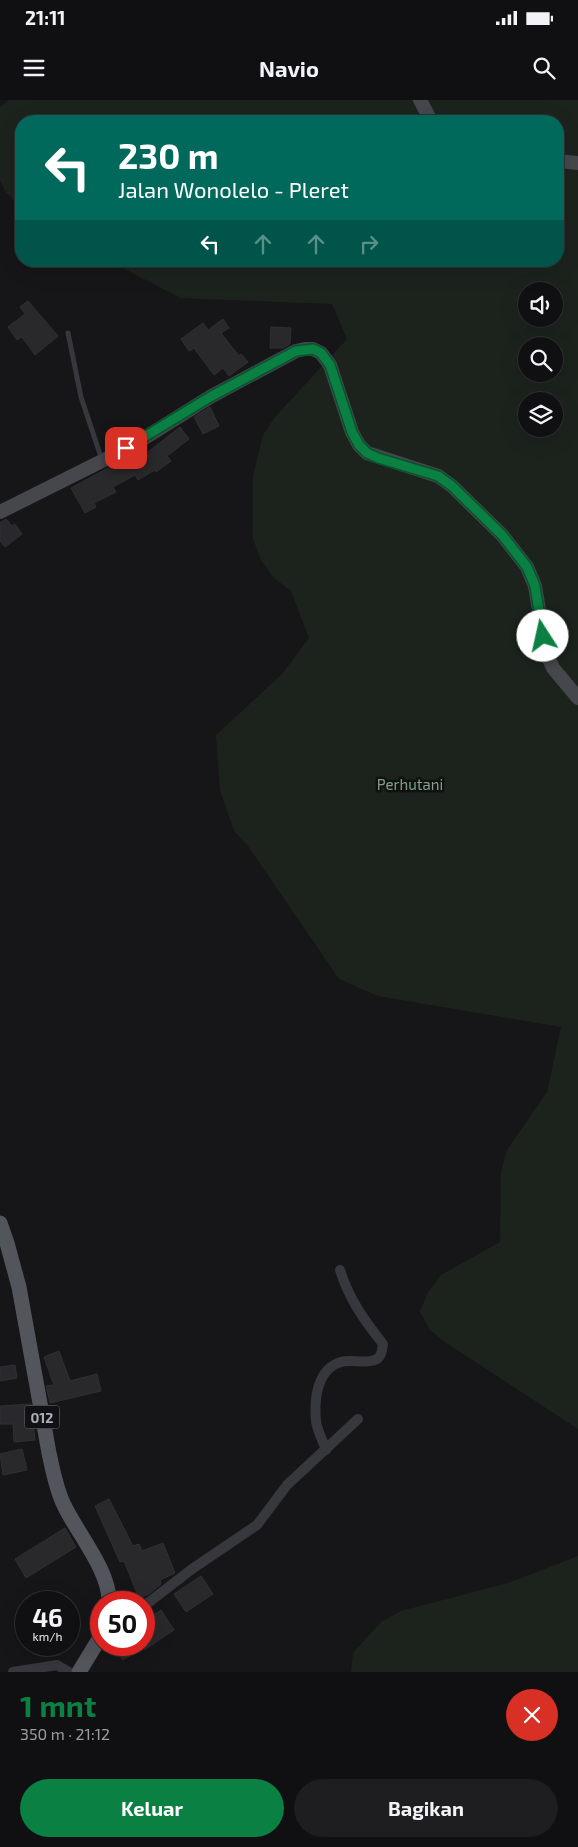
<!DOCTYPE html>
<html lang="id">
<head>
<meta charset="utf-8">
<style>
	body { margin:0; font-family:"Exo 2",sans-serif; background:#1e1e20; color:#f1f3f6; height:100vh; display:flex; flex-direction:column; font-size:19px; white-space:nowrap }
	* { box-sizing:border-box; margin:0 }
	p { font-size:16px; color:#9c9d9f }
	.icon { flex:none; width:28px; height:28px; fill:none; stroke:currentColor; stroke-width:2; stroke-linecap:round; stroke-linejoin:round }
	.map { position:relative; height:1572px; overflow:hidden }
	.drawer { display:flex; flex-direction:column; background:#101012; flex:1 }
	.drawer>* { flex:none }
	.guide { position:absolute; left:15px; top:15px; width:549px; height:152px; border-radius:20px; box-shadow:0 5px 20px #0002,0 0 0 1px #303032; background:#00695c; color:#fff; overflow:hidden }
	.controls { position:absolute; left:518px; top:182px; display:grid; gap:10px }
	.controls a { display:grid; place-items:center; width:45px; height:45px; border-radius:50%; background:#101012; box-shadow:0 5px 20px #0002,0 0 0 1px #303032; font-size:25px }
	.speed { position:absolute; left:15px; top:1491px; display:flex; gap:10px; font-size:25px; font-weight:700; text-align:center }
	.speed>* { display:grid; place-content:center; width:65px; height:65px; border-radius:50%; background:#101012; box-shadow:0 5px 20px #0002,0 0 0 1px #303032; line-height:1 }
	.speed small { font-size:12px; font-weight:400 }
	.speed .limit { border:8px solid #d22; background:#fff; color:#111 }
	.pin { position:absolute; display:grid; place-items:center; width:42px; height:42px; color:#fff; margin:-21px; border-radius:10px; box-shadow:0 2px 8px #0006 }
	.me { position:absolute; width:55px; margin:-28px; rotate:350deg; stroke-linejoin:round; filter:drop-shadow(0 0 4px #0008) }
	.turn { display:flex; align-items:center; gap:18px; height:105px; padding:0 20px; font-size:22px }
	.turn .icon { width:65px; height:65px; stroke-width:2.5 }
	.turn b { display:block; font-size:35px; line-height:42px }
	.lanes { display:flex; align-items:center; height:48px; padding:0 20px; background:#0003; justify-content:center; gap:25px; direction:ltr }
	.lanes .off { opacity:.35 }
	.round { display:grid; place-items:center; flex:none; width:52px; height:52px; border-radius:26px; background:#1e1e20 }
	.overview { display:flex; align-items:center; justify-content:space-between; height:85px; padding:0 20px }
	h1 { font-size:30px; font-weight:700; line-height:38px; color:#0b8043 }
	.cta { display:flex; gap:10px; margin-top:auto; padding:10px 20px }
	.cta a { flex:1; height:58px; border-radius:30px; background:#0b8043; color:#fff; font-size:20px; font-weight:700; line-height:58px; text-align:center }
	.cta a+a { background:#1e1e20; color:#f1f3f6 }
	.status { display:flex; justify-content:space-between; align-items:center; height:35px; padding:0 25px; background:#101012; direction:ltr }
	.status svg { height:14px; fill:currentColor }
	header { display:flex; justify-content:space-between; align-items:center; height:65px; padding:0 20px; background:#101012; font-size:22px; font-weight:700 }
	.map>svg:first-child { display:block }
	.green { fill:#1c231d; fill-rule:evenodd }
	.building { fill:#29292c; stroke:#303034 }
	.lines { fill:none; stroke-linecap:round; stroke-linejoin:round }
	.service { stroke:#37383d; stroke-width:5 }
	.minor { stroke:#37383d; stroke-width:10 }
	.secondary { stroke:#45474d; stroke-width:14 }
	.primary { stroke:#53555c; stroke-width:15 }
	.route-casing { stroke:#07532c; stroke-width:12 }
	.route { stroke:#0b8043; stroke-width:9 }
	.labels { text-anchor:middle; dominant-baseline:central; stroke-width:5; stroke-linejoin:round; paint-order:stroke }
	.shield { fill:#111113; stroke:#7b7e86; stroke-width:1 }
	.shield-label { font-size:14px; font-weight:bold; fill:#a8adb8 }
	.park-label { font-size:15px; fill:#7fa381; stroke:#111113 }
</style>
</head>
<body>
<div class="status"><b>21:11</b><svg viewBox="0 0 49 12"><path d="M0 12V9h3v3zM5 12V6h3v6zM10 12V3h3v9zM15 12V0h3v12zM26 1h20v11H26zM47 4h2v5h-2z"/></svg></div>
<header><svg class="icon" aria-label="menu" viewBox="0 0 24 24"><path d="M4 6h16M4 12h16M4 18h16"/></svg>Navio<svg class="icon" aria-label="search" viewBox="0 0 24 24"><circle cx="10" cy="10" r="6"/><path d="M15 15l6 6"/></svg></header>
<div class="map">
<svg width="578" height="1572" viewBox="0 0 578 1572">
	<rect width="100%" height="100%" fill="#161618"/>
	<!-- green -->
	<path class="green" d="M9,0H578V1329L445,1242L430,1230L420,1212L428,1192L441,1175L500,1142L501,1072L507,1050L547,992L561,927L378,896L339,879L248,746L234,731L220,690L216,635L282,574L309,538L291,491L274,478L261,460L253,439V376L263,335L275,317L347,239L332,204L181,198L109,161H558V21H21V108L5,91L0,80V7ZM526,191H554V219H526ZM526,246H554V274H526ZM526,301H554V329H526Z
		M578,1456V1572H351L353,1553L381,1522L401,1511L508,1483Z"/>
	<!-- building -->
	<path class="building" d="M28,201L58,236L35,255L22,237L17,240L8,227L25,214L20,207Z
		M223,219L229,228L221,233L239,256L241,254L248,262L229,276L223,268L214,275L194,248L189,251L181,239L203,223L208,230Z
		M271,227L291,228L290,244L283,248H270Z
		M210,307L219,326L203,334L194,317Z
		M180,327L189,339L167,356L171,361L156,372L155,370L138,380L135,375L113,387L116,392L94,403L96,407L85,413L71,388L125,359L129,366L149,354L148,352Z
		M6,419L12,426L15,424L22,434L5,447L0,441V423Z
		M59,1251L70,1281L97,1274L101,1291L50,1303L46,1286L54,1285L44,1257Z
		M15,1265L17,1278L0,1281V1267Z
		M31,1304L35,1340L14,1342L13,1324H0V1306Z
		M22,1349L27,1370L3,1375L0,1354Z
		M109,1399L133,1446L139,1444L142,1451L163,1443L175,1473L160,1480L161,1484L149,1494L139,1498L124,1461L120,1462L95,1406Z
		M65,1428L76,1447L26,1478L15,1459Z
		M201,1476L213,1494L186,1512L174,1494Z
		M161,1510L174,1530L144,1550V1546L123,1560L112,1545H144V1521Z"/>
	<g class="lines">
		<!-- service -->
		<path class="service" d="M68,233L81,297L102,360"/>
		<!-- minor -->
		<path class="minor" d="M326,1350C323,1341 317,1330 316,1321C314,1299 317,1269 341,1262C351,1259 364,1264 375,1260C382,1257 382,1250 383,1244C364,1220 349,1199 340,1170
			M144,1506L192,1469L257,1425L287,1385L358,1319
			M13,1572L57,1565L69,1572"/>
		<!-- secondary -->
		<path class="secondary" d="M420,0L431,21
			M558,61L578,63
			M0,412L102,361L138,342L210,297L296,251L305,249H313L321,253L330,265L352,332L359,345L367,353L438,376L452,386L502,435L527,467L535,486L546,552L553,568L578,598"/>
		<!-- primary -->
		<path class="primary" d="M0,1123L7,1143L19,1187L49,1353C53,1371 56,1389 64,1405C77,1433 110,1471 109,1502
			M79,1572L101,1536"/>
	</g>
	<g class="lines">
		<!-- route casing -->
		<g class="route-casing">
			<path id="route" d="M126,348L210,297L296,251L313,249L321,253L330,265L352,332L359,345L367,353L378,358L438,376L452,386L502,435L527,467L535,486L543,536"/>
		</g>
		<!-- route -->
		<use href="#route" class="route"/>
	</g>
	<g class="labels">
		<!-- shield labels -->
		<rect class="shield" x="24.5" y="1305.5" width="35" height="23" rx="4"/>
		<g class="shield-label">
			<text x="42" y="1317">012</text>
		</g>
		<!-- park labels -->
		<g class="park-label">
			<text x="410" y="684">Perhutani</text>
		</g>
	</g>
</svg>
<div class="controls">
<a><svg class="icon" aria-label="sound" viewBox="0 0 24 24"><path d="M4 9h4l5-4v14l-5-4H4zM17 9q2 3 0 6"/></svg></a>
<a><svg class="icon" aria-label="search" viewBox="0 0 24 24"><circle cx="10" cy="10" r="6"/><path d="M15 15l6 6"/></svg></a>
<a><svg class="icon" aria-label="layers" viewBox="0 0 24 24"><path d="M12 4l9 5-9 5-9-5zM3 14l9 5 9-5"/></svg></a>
</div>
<div class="speed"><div>46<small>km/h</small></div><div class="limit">50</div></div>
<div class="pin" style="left:126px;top:348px;background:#d93025"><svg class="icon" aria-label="arrive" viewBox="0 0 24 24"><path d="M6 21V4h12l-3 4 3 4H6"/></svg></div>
<svg class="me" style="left:543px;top:536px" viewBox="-20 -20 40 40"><circle r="19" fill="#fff"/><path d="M0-13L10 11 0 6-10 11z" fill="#0b8043"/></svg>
<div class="guide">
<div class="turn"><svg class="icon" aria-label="left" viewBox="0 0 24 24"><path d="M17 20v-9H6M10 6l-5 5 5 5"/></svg><div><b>230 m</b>Jalan Wonolelo - Pleret</div></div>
<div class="lanes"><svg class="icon" aria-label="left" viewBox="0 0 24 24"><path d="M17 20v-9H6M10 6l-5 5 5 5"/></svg><svg class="icon off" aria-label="ahead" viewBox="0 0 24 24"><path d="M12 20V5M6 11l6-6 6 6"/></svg><svg class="icon off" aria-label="ahead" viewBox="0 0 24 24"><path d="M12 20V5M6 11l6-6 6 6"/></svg><svg class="icon off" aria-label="right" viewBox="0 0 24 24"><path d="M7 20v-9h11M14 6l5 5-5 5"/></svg></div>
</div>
</div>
<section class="drawer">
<div class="overview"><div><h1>1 mnt</h1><p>350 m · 21:12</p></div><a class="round" style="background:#d93025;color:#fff"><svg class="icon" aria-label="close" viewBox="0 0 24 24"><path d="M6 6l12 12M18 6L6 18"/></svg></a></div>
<div class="cta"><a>Keluar</a><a>Bagikan</a></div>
</section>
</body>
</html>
